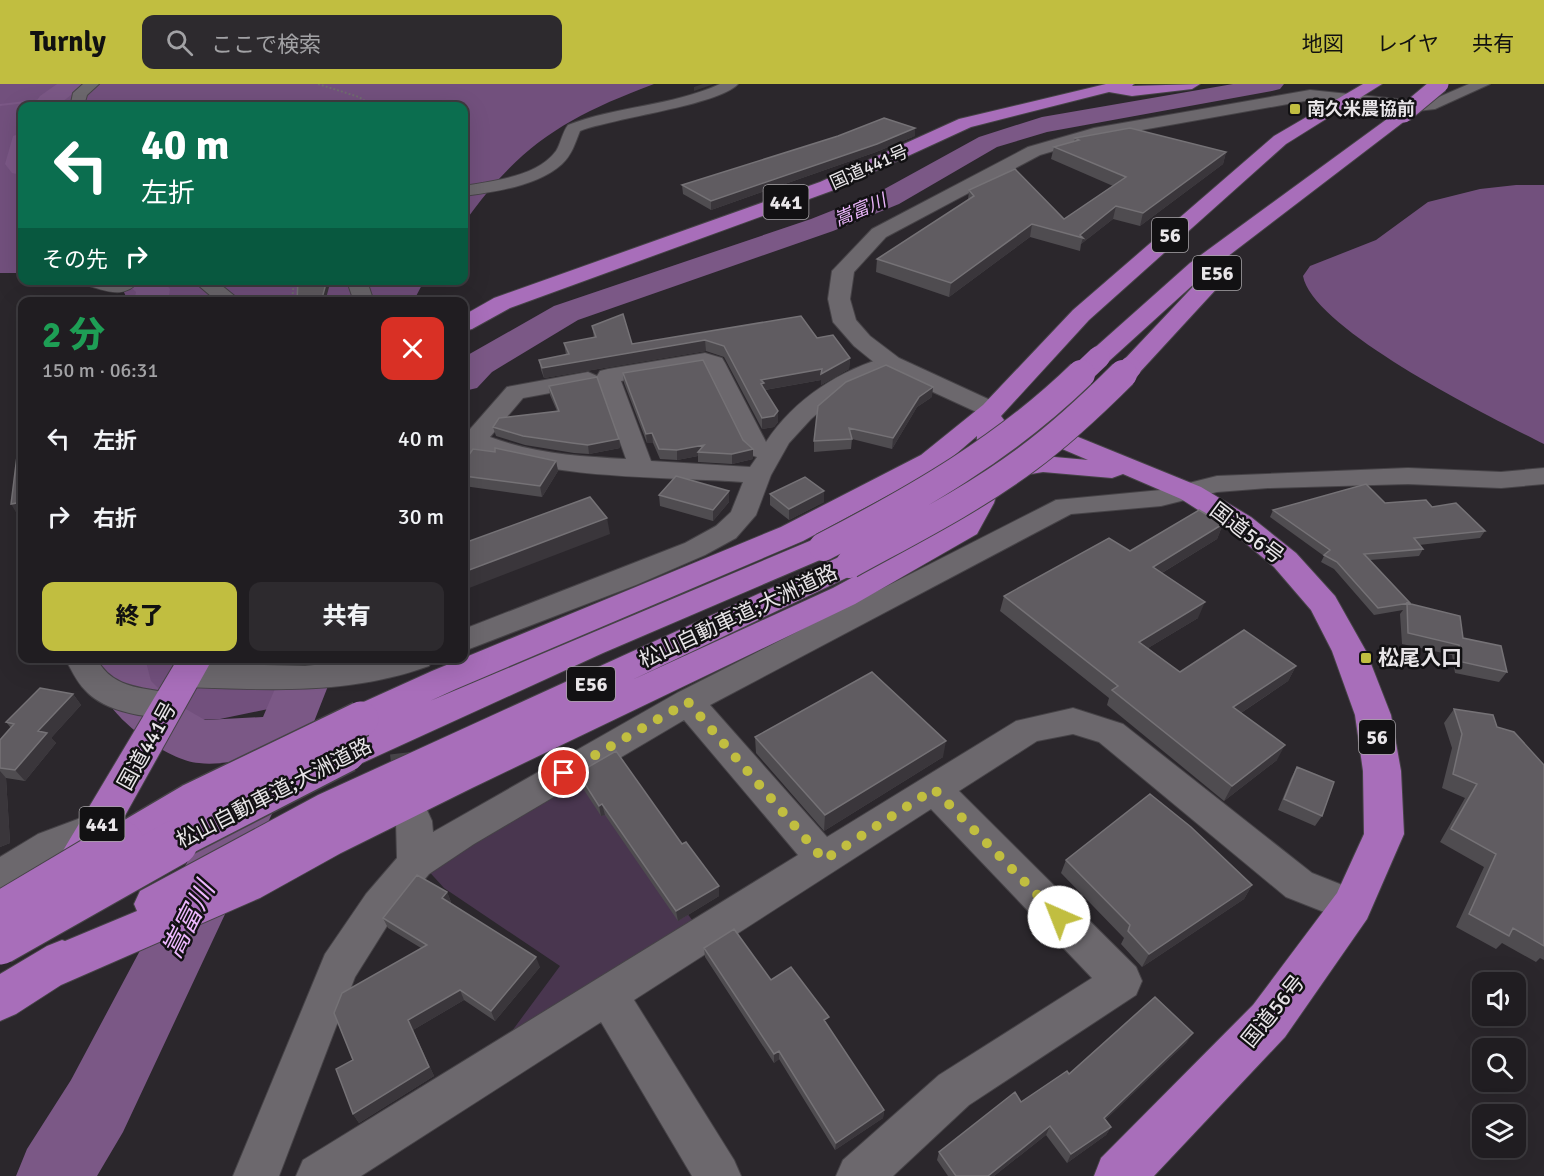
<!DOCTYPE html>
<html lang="ja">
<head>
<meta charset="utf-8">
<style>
	body { margin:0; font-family:Signika,"Noto Sans JP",sans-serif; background:#2d2a2e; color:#f1f3f6; height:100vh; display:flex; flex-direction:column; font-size:22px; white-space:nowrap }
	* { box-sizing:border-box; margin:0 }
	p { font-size:20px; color:#a2a2a5 }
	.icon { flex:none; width:33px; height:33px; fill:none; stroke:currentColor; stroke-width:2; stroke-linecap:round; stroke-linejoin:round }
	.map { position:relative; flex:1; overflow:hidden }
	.side { position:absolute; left:18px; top:213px; width:450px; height:366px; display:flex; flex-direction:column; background:#201d21; border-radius:12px; box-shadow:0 6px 24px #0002,0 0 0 2px #3d3b3f }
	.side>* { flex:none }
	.banner { position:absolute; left:18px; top:18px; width:450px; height:183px; border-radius:12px; box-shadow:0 6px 24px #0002,0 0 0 2px #3d3b3f; background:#0b6e4f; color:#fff; overflow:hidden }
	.controls { position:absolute; left:1472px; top:888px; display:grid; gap:12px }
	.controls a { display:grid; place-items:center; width:54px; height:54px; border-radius:12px; background:#201d21; box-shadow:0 6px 24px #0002,0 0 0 2px #3d3b3f; font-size:30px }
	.pin { position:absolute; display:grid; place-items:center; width:51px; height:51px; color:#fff; margin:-26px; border:3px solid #fff; border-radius:50%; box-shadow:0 2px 6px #0007 }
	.me { position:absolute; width:66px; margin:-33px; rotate:316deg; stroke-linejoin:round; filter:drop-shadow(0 0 4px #0008) }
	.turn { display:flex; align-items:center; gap:21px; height:126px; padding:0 24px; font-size:27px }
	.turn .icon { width:78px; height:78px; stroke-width:2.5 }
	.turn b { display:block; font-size:42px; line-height:51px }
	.then { display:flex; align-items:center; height:57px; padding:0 24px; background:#0003; gap:12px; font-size:22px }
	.round { display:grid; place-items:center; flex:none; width:63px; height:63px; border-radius:12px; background:#2d2a2e }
	.headline { display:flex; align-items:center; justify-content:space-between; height:102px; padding:0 24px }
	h1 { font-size:36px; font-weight:800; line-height:45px; color:#1e9e55 }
	.cta { display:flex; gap:12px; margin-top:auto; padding:12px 24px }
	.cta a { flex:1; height:69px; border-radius:12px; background:#c1be40; color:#111; font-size:24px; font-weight:800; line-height:69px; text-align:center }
	.cta a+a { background:#2d2a2e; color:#f1f3f6 }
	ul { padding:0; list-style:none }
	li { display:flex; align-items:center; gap:18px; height:78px; padding:0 24px }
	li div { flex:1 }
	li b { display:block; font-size:22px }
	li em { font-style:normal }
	header { display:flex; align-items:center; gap:36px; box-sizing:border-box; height:84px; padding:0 30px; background:#c1be40; color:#111 }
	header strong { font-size:28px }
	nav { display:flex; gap:33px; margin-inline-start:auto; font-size:21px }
	.search { width:420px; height:54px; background:#2d2a2e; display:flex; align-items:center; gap:15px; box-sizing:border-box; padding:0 21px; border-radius:12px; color:#a2a2a5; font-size:22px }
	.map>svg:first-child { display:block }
	.green { fill:#49364f }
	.forest { fill:#72507d }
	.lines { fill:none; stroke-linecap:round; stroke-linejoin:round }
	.stream { fill:#7b5886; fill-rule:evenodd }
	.river { fill:#7b5886; fill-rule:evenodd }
	.street-tunnel { stroke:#474448; stroke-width:32; stroke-dasharray:32 16; stroke-linecap:butt }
	.street-casing { stroke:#464347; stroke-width:2 }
	.secondary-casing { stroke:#464347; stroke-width:2 }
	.highway-casing { stroke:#464347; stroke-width:2 }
	.path { stroke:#6f6b6f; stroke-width:2; stroke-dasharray:2 2; stroke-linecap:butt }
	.street { fill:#6c686d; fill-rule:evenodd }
	.secondary { fill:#6c686d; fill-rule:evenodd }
	.highway { fill:#a86eba; fill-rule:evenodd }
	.highway-bridge-far4-casing { stroke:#464347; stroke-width:19; stroke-linecap:butt }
	.highway-bridge-far3-casing { stroke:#464347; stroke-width:23; stroke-linecap:butt }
	.highway-bridge-far2-casing { stroke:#464347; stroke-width:30; stroke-linecap:butt }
	.highway-bridge-far1-casing { stroke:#464347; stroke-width:38; stroke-linecap:butt }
	.highway-bridge-casing { stroke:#464347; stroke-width:47; stroke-linecap:butt }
	.highway-bridge-far4 { stroke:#a86eba; stroke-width:17 }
	.highway-bridge-far3 { stroke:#a86eba; stroke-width:22 }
	.highway-bridge-far2 { stroke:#a86eba; stroke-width:28 }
	.highway-bridge-far1 { stroke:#a86eba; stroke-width:35 }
	.highway-bridge { stroke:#a86eba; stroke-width:45 }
	.wall { fill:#4f4c50 }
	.shaded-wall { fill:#3a363b }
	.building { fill:#605c61; stroke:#757276; stroke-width:1.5 }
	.route { stroke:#c1be40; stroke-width:10; stroke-dasharray:0 18 }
	.poi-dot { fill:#c1be40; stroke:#121113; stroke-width:2 }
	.labels { text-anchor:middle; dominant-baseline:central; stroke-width:5; stroke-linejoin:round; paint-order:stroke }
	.far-poi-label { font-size:18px; font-weight:bold; fill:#e8e5e8; stroke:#121113; text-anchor:start }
	.far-street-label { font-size:18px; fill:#e8e5e8; stroke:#121113 }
	.far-water-label { font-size:18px; font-style:italic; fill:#edb7fe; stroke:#121113 }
	.shield { fill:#121113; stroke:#a8a5a8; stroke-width:1.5 }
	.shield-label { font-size:20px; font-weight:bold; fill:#e8e5e8 }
	.street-label { font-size:21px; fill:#e8e5e8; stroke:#121113 }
	.poi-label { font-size:21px; font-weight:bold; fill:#e8e5e8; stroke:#121113; text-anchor:start }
	.near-water-label { font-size:27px; font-style:italic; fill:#edb7fe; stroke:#121113 }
</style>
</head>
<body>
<header>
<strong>Turnly</strong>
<div class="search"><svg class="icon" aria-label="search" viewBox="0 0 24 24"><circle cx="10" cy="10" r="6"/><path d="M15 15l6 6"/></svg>ここで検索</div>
<nav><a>地図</a><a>レイヤ</a><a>共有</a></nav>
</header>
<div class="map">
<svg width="1544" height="1092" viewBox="0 0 1544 1092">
	<rect width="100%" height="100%" fill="#2b272c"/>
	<!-- green -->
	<path class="green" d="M580,689L696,841L512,947L560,882L444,804L424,782Z"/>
	<!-- forest -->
	<path class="forest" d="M0,0H654C566,33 519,61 464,139V22H22V189H0Z
		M1516,101H1544V360C1494,335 1313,246 1303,192L1310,182L1376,156L1428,118L1480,105Z
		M108,197H424L413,218L128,217L123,206Z
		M76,575H356L307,611L278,623L220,635L167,637L112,624L81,596Z"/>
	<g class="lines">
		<!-- stream -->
		<path class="stream" d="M51,14L52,16L0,22V20Z"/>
		<!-- river -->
		<path class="river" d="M57,0H85L57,22H33L40,12Z
			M1233,0H1284L1280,5L1272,7L1047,48L997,63L899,120L833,147L578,236L492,288L477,304L464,307V275L466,272L554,222L811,135L879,108L979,53L1042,33Z
			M22,49V91L12,89L5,80L13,52Z
			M123,196H162L170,205L168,218H134L136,208Z
			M94,574H145L151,597L170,616L205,636L263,633L288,574H339L308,653L123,1048L97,1092H16L27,1065L71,996L241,677C228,678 213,681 199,679C168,677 112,635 101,606C97,597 96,585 94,574Z"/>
		<!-- street-tunnel -->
		<path class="street-tunnel" d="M400,621L411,710"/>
		<!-- street casing -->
		<g class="street-casing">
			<path id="street" d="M83,0H99L87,11L85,18L88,22H73L71,19L73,9Z
				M720,0H738C719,21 613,34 580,47C575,59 572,71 562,80C538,102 494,108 464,112V102C492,97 537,93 556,67C561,59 562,49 568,41C617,22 672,22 720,0Z
				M80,196H140C124,217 104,206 83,200Z
				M192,196H215L242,218H218Z
				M351,196H371L369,203L374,218H354L349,203Z
				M705,269L722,274L725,279L766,358C794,315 841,285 890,272L898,274L901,279L898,284L844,306L811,335L789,359L771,391L756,431L736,454L705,471L636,501L464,567V545L685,459L716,442L731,428L743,398C655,392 561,396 477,366L464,372V352L507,303L588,288L597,292L600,287L608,285ZM705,283L745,365L748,370L757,373L750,383L651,377L621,297ZM598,296L626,375C577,372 537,370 490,353L523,314L588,302Z
				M1408,384L1501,388L1544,384V400L1501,404L1408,400L1268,404L1217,408L1161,422L1071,430L710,621L827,753L1016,637L1073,624L1123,640L1312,789L1365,810L1371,822L1365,834L1352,839L1286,813L1099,658L1073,650L1037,657L959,707L1136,883L1142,897L1136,911L969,1021L893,1092H836L843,1076L939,991L1092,894L931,725L634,916L734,1076L741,1092H692L601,938L361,1092H296L303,1076L798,771L684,636L474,760L429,790L392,834L355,893L279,1092H233L325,870L366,810L397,774L396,737L401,726L414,722L427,726L432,737L433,748L677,609L1056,416L1161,406L1217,392Z
				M65,574H96C115,609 148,602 181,612L186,621L181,630C155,638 104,628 85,606C76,597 71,585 65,574Z
				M380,574H433L429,582C349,611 269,606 186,603L175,599L170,591L175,583L186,579L305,582Z
				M102,726L115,730L120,741L115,752L64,772L13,804L0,808V773L38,750Z"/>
		</g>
		<!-- secondary casing -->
		<g class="secondary-casing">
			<path id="secondary" d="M1469,0H1490L1435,25L1417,27L1310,16L1097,54L1040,71L886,153L854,188L850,215L856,236L870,252L899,274L1001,321L1005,326L1001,331L992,334L983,331L881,284L854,262L833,238L828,215L832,187L872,145L1028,63L1094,44L1310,6L1417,17L1432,16Z"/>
		</g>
		<!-- highway casing -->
		<g class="highway-casing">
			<path id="highway" d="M1106,0H1134L1132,2L1200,0L1192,5L1132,12L1109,8L971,43L834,106L510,224L472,245L464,247V231L494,214L820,98L959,35Z
				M1363,0H1382L1286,60L1089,236L1001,332L1004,336V378L1043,372L1088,376L1020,347L1016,341L1020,335L1029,333L1201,403L1251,433L1296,469L1335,512L1366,567L1391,631L1401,687L1404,750L1367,835L1285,953L1154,1092H1094L1101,1074L1253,921L1337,809L1364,750L1363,687L1355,631L1332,567L1311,526L1274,483L1231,447L1181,415L1123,390L1112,394L1043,388L1001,395L994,419L977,450L855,520L472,704L341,769L260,814L61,901L16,930L0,937V890L47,862L62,856L65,857L137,827L134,820L140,807L318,711L839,473L850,470L861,473L865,480L861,487L632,596L833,504L956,437C971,409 976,383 977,352L941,383L803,457L456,605L430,617L812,456L823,453L834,456L838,463L834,470L603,569L360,680L347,685L334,680L329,670L334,660L360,648L348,645L343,635L348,625L432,587L781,443L921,371L983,321L1073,226L1274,52Z
				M1404,25L1410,27L1412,30L1410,33L1206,189L1108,278L1099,280L1090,278L1087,273L1090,268L1190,179L1398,27Z
				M1212,189L1220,191L1223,196L1220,201L1139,289L1130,291L1121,289L1118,284L1121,279L1204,191Z
				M178,574H213L89,796L75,801L61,796L55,783L61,770Z"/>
		</g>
		<!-- path -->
		<path class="path" d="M318,0L359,13L368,19V22
			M292,218L294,196"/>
		<!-- street -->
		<use href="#street" class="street"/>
		<!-- secondary -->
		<use href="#secondary" class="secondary"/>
		<!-- highway -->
		<use href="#highway" class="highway"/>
		<!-- highway-bridge-far4 casing -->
		<g class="highway-bridge-far4-casing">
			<path id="highway-bridge-far4" d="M1404,30L1440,0"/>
		</g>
		<!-- highway-bridge-far3 casing -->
		<g class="highway-bridge-far3-casing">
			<path id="highway-bridge-far3" d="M1079,292L1099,273
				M1122,292L1130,284"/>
		</g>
		<!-- highway-bridge-far2 casing -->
		<g class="highway-bridge-far2-casing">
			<path id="highway-bridge-far2" d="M823,463C916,415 1005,364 1081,290
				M850,480C910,447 972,416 1027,375C1061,350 1093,320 1123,290"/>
		</g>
		<!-- highway-bridge-far1 casing -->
		<g class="highway-bridge-far1-casing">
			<path id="highway-bridge-far1" d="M118,760L191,717L361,635
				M172,760L347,670"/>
		</g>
		<!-- highway-bridge casing -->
		<g class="highway-bridge-casing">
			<path id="highway-bridge" d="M0,831L121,759
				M0,858L175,759"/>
		</g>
		<!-- highway-bridge-far4 -->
		<use href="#highway-bridge-far4" class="highway-bridge-far4"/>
		<!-- highway-bridge-far3 -->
		<use href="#highway-bridge-far3" class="highway-bridge-far3"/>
		<!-- highway-bridge-far2 -->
		<use href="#highway-bridge-far2" class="highway-bridge-far2"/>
		<!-- highway-bridge-far1 -->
		<use href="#highway-bridge-far1" class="highway-bridge-far1"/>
		<!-- highway-bridge -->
		<use href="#highway-bridge" class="highway-bridge"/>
	</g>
	<!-- wall -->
	<path class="wall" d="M915,52L876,68L711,126L683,110L682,101Z
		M1075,54L1226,68L1223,80L1140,142L1113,135L1081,160L1080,167L1030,153L949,213L876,188L877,175L968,116L969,106L1064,135L1113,102L1051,75L1054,63L1074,58Z
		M801,232L817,254L850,274L849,285L821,301V296L765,306L778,327V338L774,343L762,345L724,273L706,267L544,294L541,286L539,276L566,271L564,259L594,254L592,242L632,260Z
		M623,289L743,356L753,365V375L732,380L698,378V372L677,376L660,375L653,359H647L624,299Z
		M549,302L619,355L620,364L589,370L574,369L525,361L496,352L493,343L557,327L550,311Z
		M932,313L917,323L892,365L852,355L851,365L814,368V357Z
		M495,368L556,377L558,387L542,413L464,402V378Z
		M770,410L824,418L789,436L770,421Z
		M659,411L729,418L713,437L660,422Z
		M1385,419L1432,423L1485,447L1480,454L1419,461L1423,465L1419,472L1370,476L1410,519L1409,520L1463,554L1507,588L1499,598L1455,589L1452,571L1402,560L1400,530L1403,526L1374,531L1334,485L1321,478L1324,472L1270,433L1273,426Z
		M1223,440L1217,455L1162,489L1198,534L1148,564L1180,588L1296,582L1288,597L1241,629L1277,676L1224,717L1107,621L1109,614L1000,527L1004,512L1130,467Z
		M73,610L81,621L51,654L56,659L25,697L6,694L10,759L0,763V656L11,644L6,638Z
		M1454,625L1497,643L1544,681V876L1540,874L1536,878L1502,859L1496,865L1456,843L1484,783L1440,758L1465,714L1442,704L1452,664L1444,639Z
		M755,653L943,673L824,747L756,669Z
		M1297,683L1322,732L1315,742L1278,726L1291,694Z
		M578,689L682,760L719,802V812L678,837L605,731L601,732L580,700Z
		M1066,776L1252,801L1244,815L1142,883L1121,860L1124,854L1061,789Z
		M447,808L451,818L450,819L540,883L495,937L464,916L413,946L434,992L359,1039L353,1030V976L421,864L388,844L383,834Z
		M704,864L828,942L884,1026L883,1034L835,1066L779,975L774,979L705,873Z
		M1187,958L1105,1036L1111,1043L1106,1051L1067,1079L1046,1051L994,1092H948L937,1076L939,1068L1069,990Z"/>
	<!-- shaded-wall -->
	<path class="shaded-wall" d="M703,0H714L694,7V3Z
		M915,44V52L876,68L711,126V117Z
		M1226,68L1223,80L1140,142L1143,129Z
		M1116,122L1113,135L1081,160L1083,154L1080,151Z
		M1032,140L1030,153L949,213L951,199Z
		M327,196H331L325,218H321Z
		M705,256L706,267L544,294L542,284Z
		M850,274L849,285L821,301V296L764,306L761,311V296Z
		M933,303L932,313L917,323L892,365L893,354L919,313Z
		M778,327V338L774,343L762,345V334Z
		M652,349L653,359H647L646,350Z
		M619,355L620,364L589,370L588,361Z
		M704,361L698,368V372L677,376V366Z
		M753,365V375L732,380V370Z
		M556,377L558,387L542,413L540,402Z
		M729,407V418L713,437V426Z
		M824,407V418L789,436V425Z
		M22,418V434L20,435L11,420Z
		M607,434L610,450L464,506V488Z
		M1223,440L1217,455L1147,498L1153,483Z
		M1205,518L1198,534L1133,573L1139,558Z
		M1296,582L1288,597L1226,639L1233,623Z
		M73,610L81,621L51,654L56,659L25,697L15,686L38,647Z
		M946,657L943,673L824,747L825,731Z
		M1285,661L1277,676L1224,717L1232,702Z
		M0,687L6,694L10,759L0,763Z
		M602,720L605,731L601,732L599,722Z
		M1252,801L1244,815L1142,883L1149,870Z
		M719,802V812L678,837L676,827Z
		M447,808L451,818L446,824L442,814Z
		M536,873L540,883L495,937L491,927Z
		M460,906L464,916L413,946L434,992L359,1039L353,1030L408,936Z
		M1193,949L1187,958L1099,1042L1104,1034Z
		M779,967V975L774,979V970Z
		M884,1026L883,1034L835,1066L836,1059Z
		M1050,1042L1046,1051L994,1092H988Z
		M1111,1043L1106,1051L1067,1079L1071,1070Z"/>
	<!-- building -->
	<path class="building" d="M884,34L915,44L877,60L711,117L682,101L838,52Z
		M1130,44L1226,68L1143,129L1116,122L1080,151L1083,154L1032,140L951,199L877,175L974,112L969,106L1015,85L1064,135L1126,93L1054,63L1079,56L1075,54Z
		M298,196H327L321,218H297Z
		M623,230L632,260L801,232L817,254L833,251L850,274L821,290L822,285L761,296L764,299L761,300L778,327L774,332L762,334L724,262L705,256L542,284L539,276L569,270L564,259L596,253L592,242Z
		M703,276L743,356L753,365L732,370L698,368L704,361L677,366L659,365L652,349L646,350L623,289Z
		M886,281L933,303L919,313L893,354L849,344L852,355L814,357L818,322L846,298Z
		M597,293L619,355L588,361L572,359L523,352L493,343L499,334L559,327L549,302Z
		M22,363V418L11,420L18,364Z
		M495,364L556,377L540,402L464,392V378L473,365L495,368Z
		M676,392L729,407L713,426L659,411Z
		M805,393L824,407L789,425L770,410Z
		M1366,400L1385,419L1426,416L1432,423L1456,419L1485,447L1414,454L1423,465L1364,470L1410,519L1378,524L1337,478L1324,471L1330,466L1273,426Z
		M590,413L607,434L464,488V459Z
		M1199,426L1223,440L1153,483L1205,518L1139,558L1180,588L1244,546L1296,582L1233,623L1285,661L1232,702L1112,606L1118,602L1004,512L1109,454L1130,467Z
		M1407,519L1460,532L1463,554L1501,562L1507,588L1462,578L1459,561L1408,549Z
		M872,588L946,657L825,731L755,653Z
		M40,604L73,610L38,647L47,649L15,686L0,684V656L14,640L6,638Z
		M1454,625L1493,631L1497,643L1514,648L1544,681V862L1513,844L1509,852L1469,830L1496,770L1451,745L1477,700L1453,690L1462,650Z
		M616,667L682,760L686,758L719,802L676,827L602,720L599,722L578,689Z
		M1297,683L1334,698L1322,732L1284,715Z
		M1150,710L1191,743L1252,801L1149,870L1128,847L1130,841L1066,776Z
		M417,791L447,808L442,814L536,873L491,927L460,906L408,936L429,983L353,1030L336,985L353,976L334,929L342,909L427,861L383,834Z
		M734,845L771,896L791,883L829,933L824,936L884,1026L836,1059L779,967L774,970L704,864Z
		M1155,913L1193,949L1104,1034L1111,1043L1071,1070L1050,1042L988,1092H956L939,1068L1015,1008L1021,1018L1067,987L1069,990Z"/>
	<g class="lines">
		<!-- route -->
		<path class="route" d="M564,689L688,618L824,776L934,705L1059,833"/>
	</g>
	<!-- markers -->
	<g class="poi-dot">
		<rect x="1289" y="19" width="12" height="12" rx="3"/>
		<rect x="1360" y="568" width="12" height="12" rx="3"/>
	</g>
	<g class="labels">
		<!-- far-poi labels -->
		<g class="far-poi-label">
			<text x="1307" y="25">南久米農協前</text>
		</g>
		<!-- far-street labels -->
		<g class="far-street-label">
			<text transform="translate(869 83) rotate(-24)">国道441号</text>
		</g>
		<!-- far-water labels -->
		<g class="far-water-label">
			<text transform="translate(860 126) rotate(-23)">嵩富川</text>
		</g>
		<!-- shield labels -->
		<g class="shield">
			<rect x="763.5" y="101" width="45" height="34" rx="4.5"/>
			<rect x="1152" y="134" width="36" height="34" rx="4.5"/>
			<rect x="1193" y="172" width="48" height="34" rx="4.5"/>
			<rect x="567" y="583" width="48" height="34" rx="4.5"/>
			<rect x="1359" y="636" width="36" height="34" rx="4.5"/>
			<rect x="79.5" y="723" width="45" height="34" rx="4.5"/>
		</g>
		<g class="shield-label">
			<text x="786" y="118">441</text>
			<text x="1170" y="151">56</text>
			<text x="1217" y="189">E56</text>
			<text x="591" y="600">E56</text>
			<text x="1377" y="653">56</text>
			<text x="102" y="740">441</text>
		</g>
		<!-- street labels -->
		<g class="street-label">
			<text transform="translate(1247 449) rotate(37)">国道56号</text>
			<text transform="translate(738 532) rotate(-25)">松山自動車道;大洲道路</text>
			<text transform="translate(147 662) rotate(-61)">国道441号</text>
			<text transform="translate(274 709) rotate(-27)">松山自動車道;大洲道路</text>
			<text transform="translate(1273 927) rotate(-51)">国道56号</text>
		</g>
		<!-- poi labels -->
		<g class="poi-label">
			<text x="1378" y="574">松尾入口</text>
		</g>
		<!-- near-water labels -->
		<g class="near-water-label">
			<text transform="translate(189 836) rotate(-63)">嵩富川</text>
		</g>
	</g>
</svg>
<div class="controls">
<a><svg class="icon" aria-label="sound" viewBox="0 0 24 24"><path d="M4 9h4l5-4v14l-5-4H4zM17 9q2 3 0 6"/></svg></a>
<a><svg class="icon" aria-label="search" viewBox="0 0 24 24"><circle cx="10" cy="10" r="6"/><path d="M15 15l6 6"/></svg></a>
<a><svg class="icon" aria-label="layers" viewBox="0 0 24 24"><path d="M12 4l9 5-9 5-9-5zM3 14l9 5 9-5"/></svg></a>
</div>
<div class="pin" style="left:564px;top:689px;background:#d93025"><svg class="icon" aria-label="arrive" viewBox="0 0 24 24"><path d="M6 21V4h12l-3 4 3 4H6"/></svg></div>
<svg class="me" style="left:1059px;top:833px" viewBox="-20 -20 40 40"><circle r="19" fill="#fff"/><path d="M0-13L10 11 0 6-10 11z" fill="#c1be40"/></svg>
<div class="banner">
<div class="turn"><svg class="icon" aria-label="left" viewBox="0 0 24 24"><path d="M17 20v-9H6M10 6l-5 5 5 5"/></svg><div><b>40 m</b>左折</div></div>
<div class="then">その先<svg class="icon" aria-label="right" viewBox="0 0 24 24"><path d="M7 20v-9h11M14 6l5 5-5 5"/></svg></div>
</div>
<section class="side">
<div class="headline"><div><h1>2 分</h1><p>150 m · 06:31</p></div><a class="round" style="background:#d93025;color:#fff"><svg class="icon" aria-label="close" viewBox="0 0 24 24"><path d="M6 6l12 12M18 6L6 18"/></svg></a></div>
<ul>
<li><svg class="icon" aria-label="left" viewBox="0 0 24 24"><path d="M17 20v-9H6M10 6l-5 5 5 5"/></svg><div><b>左折</b></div><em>40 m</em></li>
<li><svg class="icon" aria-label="right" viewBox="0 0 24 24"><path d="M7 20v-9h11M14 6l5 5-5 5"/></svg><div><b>右折</b></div><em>30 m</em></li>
</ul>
<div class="cta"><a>終了</a><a>共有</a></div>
</section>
</div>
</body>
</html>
